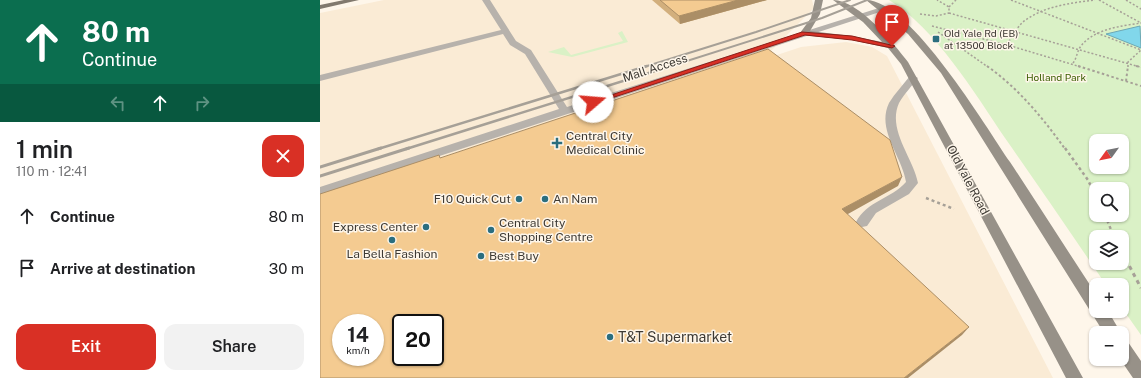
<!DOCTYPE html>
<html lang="en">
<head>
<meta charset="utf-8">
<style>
	body { margin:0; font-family:"Public Sans",sans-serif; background:#f2f2f2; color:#202124; height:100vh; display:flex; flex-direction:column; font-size:15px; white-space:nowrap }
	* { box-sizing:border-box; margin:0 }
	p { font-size:13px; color:#757577 }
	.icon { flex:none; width:22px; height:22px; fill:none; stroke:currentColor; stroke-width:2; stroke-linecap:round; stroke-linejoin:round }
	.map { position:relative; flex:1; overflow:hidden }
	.sheet { display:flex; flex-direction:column; background:#fff; width:320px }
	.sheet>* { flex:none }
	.banner { background:#0b6e4f; color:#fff; overflow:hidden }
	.needle { width:26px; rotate:237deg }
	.tools { position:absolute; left:769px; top:134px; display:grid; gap:8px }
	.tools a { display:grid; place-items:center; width:40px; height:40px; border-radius:8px; background:#fff; box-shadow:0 1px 3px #0004; font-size:20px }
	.speed { position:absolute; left:12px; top:314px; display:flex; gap:8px; font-size:20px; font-weight:700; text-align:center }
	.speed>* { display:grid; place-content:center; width:52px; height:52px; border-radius:50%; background:#fff; box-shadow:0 1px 3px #0004; line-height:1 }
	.speed small { font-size:10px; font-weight:400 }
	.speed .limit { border:2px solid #111; border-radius:6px; background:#fff; color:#111 }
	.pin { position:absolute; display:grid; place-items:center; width:34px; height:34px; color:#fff; margin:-41px -17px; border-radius:50% 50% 50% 0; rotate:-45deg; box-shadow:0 0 4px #0007 }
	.pin .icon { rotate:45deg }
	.me { position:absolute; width:44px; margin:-22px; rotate:72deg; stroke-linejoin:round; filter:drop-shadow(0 0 3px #0008) }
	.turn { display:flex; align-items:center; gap:14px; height:84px; padding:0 16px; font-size:18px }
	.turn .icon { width:52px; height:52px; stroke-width:2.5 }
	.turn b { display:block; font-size:28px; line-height:34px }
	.lanes { display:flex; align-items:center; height:38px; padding:0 16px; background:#0003; justify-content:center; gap:20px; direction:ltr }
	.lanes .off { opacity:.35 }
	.round { display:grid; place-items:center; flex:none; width:42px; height:42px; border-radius:12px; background:#f2f2f2 }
	.head { display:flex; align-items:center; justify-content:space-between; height:68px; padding:0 16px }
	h1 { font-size:24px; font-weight:600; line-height:30px }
	.cta { display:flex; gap:8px; margin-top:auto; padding:8px 16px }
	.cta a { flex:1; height:46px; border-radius:12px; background:#d93025; color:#fff; font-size:16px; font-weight:600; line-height:46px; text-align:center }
	.cta a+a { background:#f2f2f2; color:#202124 }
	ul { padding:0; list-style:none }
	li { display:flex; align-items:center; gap:12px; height:52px; padding:0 16px }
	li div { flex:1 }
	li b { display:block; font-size:15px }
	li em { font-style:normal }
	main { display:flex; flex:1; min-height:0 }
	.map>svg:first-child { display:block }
	.built { fill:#faebd5; fill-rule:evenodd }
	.green { fill:#daf1c6; fill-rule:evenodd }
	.water { fill:#81d7eb; stroke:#6da8b4 }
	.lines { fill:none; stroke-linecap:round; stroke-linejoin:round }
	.path-far3 { stroke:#a6a097; stroke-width:1.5; stroke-dasharray:2 2; stroke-linecap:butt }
	.path-far2 { stroke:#a6a097; stroke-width:2; stroke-dasharray:2.5 2.5; stroke-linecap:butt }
	.path-far1 { stroke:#a6a097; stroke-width:2.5; stroke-dasharray:3 3; stroke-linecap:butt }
	.path { stroke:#a6a097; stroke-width:3; stroke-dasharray:4 4; stroke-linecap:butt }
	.lane { fill:#b7b2ac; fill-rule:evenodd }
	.secondary { fill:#979188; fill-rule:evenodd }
	.primary { fill:#81796e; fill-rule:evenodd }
	.rail-far2 { stroke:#a6a097; stroke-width:2 }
	.rail-far1 { stroke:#a6a097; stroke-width:2.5 }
	.rail { stroke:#a6a097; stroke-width:3 }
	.wall { fill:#d2af7d }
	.shaded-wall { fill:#ab8e66 }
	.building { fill:#f4cb91; stroke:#ab8e66; fill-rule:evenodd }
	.route { fill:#d93025; stroke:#8d1f18 }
	.poi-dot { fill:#2b6e7f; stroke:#fef6ea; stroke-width:1.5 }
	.labels { text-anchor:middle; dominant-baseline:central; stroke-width:3; stroke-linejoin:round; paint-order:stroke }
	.far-poi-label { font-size:10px; fill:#3e3a34; stroke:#fef6ea; text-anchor:start }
	.far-park-label { font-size:10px; fill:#3b5d00; stroke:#fef6ea }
	.street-label { font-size:12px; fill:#3e3a34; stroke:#fef6ea }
	.poi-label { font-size:12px; fill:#3e3a34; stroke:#fef6ea; text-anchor:start }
	.near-poi-label { font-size:14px; fill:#3e3a34; stroke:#fef6ea; text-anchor:start }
</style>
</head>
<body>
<main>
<section class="sheet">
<div class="banner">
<div class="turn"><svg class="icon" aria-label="ahead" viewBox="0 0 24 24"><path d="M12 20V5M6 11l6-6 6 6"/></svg><div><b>80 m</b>Continue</div></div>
<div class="lanes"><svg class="icon off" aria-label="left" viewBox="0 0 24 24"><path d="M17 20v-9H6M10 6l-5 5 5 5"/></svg><svg class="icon" aria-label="ahead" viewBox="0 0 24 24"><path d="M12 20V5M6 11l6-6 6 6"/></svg><svg class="icon off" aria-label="right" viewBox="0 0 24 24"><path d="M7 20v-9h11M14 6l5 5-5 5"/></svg></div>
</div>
<div class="head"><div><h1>1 min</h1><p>110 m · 12:41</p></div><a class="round" style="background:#d93025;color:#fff"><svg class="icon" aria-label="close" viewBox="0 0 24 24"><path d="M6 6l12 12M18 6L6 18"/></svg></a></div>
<ul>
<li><svg class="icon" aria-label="ahead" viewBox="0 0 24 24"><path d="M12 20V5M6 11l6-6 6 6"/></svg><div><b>Continue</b></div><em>80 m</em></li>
<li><svg class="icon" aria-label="arrive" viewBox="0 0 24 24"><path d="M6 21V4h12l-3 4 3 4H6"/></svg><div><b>Arrive at destination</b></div><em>30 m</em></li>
</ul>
<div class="cta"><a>Exit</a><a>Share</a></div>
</section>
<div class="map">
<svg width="821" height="378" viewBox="0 0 821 378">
	<rect width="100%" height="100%" fill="#fef6ea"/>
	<!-- built -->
	<path class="built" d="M64,0H492L494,8L446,56L451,57L481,47L526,42L552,47L567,56L733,378H0V13ZM21,323H55V357H21ZM81,323H115V357H81Z"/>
	<!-- green -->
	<path class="green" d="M569,0H821V335L802,308V285H786C753,236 719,187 685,138C654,92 616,29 569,0ZM776,141H802V167H776ZM776,189H802V215H776ZM776,237H802V263H776Z
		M302,31L308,42L252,57L228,52L244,47L251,55L303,41L298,33Z"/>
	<!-- water -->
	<path class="water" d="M820,26L821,48L786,34Z"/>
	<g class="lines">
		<!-- path-far3 -->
		<path class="path-far3" d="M691,0L821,50
			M779,0L821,23
			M806,0L821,9
			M629,7L636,0
			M629,13L820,67
			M600,14L616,16L629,13V7L617,0
			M612,26L691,46L761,67
			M618,32L668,67
			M686,44C693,38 696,28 703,22C723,6 751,3 775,0
			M753,63C757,58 757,51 761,46C774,29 801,26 821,23
			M808,67V62L821,50"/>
		<!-- path-far2 -->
		<path class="path-far2" d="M667,66C698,88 723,118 745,149
			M758,66L821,86
			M816,66L821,67
			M806,81L808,66"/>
		<!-- path-far1 -->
		<path class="path-far1" d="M745,148L768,180L776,197
			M606,198L634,209
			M785,215L794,237"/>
		<!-- path -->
		<path class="path" d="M802,252L821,288"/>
		<!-- lane -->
		<path class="lane" d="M162,0H170L196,41L211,50L247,107L562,7L569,9L0,195V187L239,109L205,54L190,45L183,34L0,81V75L181,30Z
			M593,75L598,78C592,86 584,94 579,103C567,130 593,157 598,183L589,194L556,213L547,226L542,227L537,226L536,222C547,201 571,199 586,182C582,156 556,130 569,103C575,93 583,85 590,76Z"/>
		<!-- secondary -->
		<path class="secondary" d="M495,0H503L500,14L490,31L532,36L562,42L543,22L513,0C539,0 574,44 588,62L763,378H746L581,64L568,48L532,40L481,35L480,33L491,18Z
			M546,0C590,0 666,127 690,162C719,206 747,250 776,294V311H788L801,333H784L621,73L588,34Z
			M802,339L808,342L821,361V378H813L800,359H802Z"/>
		<!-- primary -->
		<path class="primary" d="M24,0H39L0,9V5Z"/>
		<!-- rail-far2 -->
		<path class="rail-far2" d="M324,67L436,32L530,0
			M348,67L502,18L547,0"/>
		<!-- rail-far1 -->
		<path class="rail-far1" d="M58,149L327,66
			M86,149L351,66"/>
		<!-- rail -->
		<path class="rail" d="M0,167L61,148
			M0,176L89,148"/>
	</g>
	<!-- wall -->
	<path class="wall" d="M332,0H447L360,24Z"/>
	<!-- shaded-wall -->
	<path class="shaded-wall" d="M418,0H447L360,24L359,16Z
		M582,177L578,186L519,219L522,209Z
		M649,327L642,335L588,378H584Z"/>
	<!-- building -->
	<path class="building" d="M340,0H418L359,16Z
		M448,49L570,140L582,177L522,209L649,327L584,378H0V194L119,155L120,158ZM21,323H55V357H21ZM81,323H115V357H81Z"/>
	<!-- route -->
	<path class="route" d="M482,32L532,36L575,46L572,48L532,40L485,35L276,103L270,102Z"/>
	<!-- markers -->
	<g class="poi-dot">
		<rect x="612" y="35" width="8" height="8" rx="2"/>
		<path d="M235 137h4v4h4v4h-4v4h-4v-4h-4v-4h4z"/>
		<circle cx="199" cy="199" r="4"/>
		<circle cx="225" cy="199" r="4"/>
		<circle cx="106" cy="227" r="4"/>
		<circle cx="171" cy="230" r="4"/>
		<circle cx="72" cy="240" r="4"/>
		<circle cx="161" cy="256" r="4"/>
		<circle cx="290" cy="337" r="4"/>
	</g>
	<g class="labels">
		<!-- far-poi labels -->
		<g class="far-poi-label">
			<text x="624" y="33">Old Yale Rd (EB)<tspan x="624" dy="12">at 13500 Block</tspan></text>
		</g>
		<!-- far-park labels -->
		<g class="far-park-label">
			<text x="736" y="77">Holland Park</text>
		</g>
		<!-- street labels -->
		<g class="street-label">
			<text transform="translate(335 68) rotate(-18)">Mall Access</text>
			<text transform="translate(648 180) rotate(62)">Old Yale Road</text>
		</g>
		<!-- poi labels -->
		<g class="poi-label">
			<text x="246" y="136">Central City<tspan x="246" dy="14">Medical Clinic</tspan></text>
			<text x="191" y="199" text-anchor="end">F10 Quick Cut</text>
			<text x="233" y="199">An Nam</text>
			<text x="179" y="223">Central City<tspan x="179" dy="14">Shopping Centre</tspan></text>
			<text x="98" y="227" text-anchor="end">Express Center</text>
			<text x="72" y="254" text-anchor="middle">La Bella Fashion</text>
			<text x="169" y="256">Best Buy</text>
		</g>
		<!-- near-poi labels -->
		<g class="near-poi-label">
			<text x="298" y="337">T&amp;T Supermarket</text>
		</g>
	</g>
</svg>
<div class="tools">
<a><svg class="needle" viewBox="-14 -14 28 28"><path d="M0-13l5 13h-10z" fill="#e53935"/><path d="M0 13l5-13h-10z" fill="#757577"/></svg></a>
<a><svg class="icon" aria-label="search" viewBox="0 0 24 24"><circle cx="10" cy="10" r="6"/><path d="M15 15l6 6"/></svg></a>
<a><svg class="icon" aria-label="layers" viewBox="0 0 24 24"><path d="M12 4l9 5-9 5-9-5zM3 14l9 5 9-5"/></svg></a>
<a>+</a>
<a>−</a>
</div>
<div class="speed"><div>14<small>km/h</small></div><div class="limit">20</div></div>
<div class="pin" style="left:572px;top:46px;background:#d93025"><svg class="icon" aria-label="arrive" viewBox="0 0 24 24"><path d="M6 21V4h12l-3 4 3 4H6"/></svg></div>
<svg class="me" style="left:273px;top:102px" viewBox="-20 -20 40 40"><circle r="19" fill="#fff"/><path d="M0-13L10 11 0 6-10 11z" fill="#d93025"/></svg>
</div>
</main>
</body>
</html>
